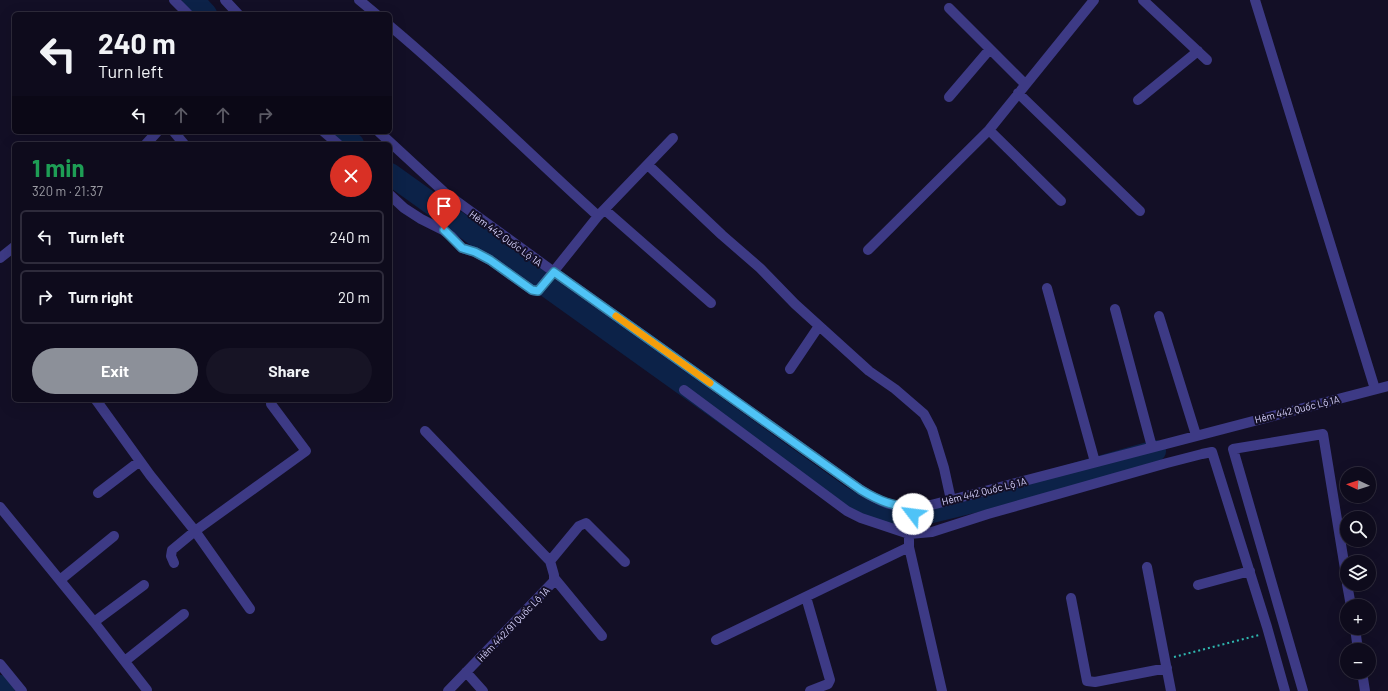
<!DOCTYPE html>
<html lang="en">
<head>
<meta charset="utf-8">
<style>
	body { margin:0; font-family:Barlow,sans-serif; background:#171425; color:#f1f3f6; height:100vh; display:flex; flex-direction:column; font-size:15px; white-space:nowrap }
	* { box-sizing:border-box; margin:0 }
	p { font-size:13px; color:#9b9ba3 }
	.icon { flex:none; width:22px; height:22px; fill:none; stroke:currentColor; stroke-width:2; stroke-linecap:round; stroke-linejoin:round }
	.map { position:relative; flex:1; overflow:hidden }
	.drawer { position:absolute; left:12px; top:142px; width:380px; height:260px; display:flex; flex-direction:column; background:#0e0b1c; border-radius:6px; box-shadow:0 4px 16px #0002,0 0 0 1px #2e2b3b }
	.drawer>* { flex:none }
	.guide { position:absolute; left:12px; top:12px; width:380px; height:122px; border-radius:6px; box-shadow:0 4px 16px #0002,0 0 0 1px #2e2b3b; background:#0e0b1c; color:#f1f3f6; overflow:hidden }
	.needle { width:26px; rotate:274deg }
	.fabs { position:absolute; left:1340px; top:467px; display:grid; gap:8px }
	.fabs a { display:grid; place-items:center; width:36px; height:36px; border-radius:50%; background:#0e0b1c; box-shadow:0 4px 16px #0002,0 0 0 1px #2e2b3b; font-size:20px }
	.pin { position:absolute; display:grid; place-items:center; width:34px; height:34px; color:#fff; margin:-41px -17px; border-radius:50% 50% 50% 0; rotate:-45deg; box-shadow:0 0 4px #0007 }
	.pin .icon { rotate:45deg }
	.me { position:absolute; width:44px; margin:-22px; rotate:300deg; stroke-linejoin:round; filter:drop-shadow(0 0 3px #0008) }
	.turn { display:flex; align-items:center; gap:14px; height:84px; padding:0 20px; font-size:18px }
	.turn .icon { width:52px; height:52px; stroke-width:2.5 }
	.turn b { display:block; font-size:28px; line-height:34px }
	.lanes { display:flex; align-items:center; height:38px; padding:0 20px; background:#0003; justify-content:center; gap:20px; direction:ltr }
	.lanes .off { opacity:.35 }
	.round { display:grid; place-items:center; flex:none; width:42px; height:42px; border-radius:21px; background:#171425 }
	.head { display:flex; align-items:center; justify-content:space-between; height:68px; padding:0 20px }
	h1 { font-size:24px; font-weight:700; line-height:30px; color:#1e9e55 }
	.button { display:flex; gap:8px; margin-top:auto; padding:8px 20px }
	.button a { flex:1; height:46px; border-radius:24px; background:#8c9099; color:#fff; font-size:16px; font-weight:700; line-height:46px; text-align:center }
	.button a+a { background:#171425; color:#f1f3f6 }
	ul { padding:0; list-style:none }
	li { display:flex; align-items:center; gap:12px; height:54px; margin:0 8px 6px; padding:0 12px; border:2px solid #2e2b3b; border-radius:6px }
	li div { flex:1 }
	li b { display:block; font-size:15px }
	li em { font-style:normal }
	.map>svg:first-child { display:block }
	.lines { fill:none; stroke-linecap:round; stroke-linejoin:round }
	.river { stroke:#0c2248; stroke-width:22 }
	.path { stroke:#2fb8b0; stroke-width:2; stroke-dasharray:2 3; stroke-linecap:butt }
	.minor { stroke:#3d3a85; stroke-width:10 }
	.route-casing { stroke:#337fa1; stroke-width:10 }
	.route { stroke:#4fc3f7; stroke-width:7 }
	.slow { stroke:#f59e0b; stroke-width:7 }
	.labels { text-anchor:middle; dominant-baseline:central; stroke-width:4; stroke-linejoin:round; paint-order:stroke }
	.street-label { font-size:10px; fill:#d9d4ff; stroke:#130f26 }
</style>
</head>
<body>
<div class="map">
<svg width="1388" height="691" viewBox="0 0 1388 691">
	<rect width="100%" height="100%" fill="#130f26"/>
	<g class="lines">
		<!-- river -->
		<path class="river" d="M193,0L206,14
			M338,132L353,144
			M390,174L840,496L869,513L888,520L915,516L994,497L1155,451
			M0,686L4,691"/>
		<!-- path -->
		<path class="path" d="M1174,657L1259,635"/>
		<!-- minor -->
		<path class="minor" d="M174,0L188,14
			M225,0L238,14
			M359,0L376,14
			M1143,0L1207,60
			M1255,0L1375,389
			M949,8L1025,84
			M390,26C462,86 528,153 598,216
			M1018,93L1140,211
			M949,97L990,49
			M1138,100L1198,51
			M989,130L1061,201
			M174,132L184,144
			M324,132L338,144
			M379,132L444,192L554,272L861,490C877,500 895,509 915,507C925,507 934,504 943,502L1388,386
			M146,144L157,132
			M648,165L722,235L760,268L795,304L869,371L895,389L924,414L932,429L944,468L951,500
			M390,195L404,208L421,219L443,230L451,236L462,248L475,252L490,260L532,290L538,291L598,216L673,138
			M605,210L711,303
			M868,250L989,130L1094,0
			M0,258L14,247
			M1047,288L1095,462
			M1115,309L1152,447
			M1159,316L1196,435
			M790,369L819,326
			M684,390L847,511L861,518L909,534L932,532L988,514L1167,463L1202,454L1212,452L1267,627L1285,691
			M96,400L150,475L195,531L250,609
			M425,431L550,561
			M98,493L140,461
			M0,507L94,622L147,690
			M914,508L909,534V547L942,691
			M174,563L171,556L172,550L195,531L306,451L271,404
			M1147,567L1171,691
			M555,579L602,636
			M60,580L114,536
			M1347,584L1351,606
			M1198,585L1250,571
			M806,597L830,680L828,684L810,691
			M1071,598L1087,681L1095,682L1167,668
			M94,622L144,585
			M1355,628L1358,650
			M716,640L909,547
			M125,661L184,614
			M0,664L22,691
			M466,672L483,691
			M1362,672L1365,691
			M448,691L554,581V575L550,561L579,526L586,523L625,562
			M1303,691L1233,449L1323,434L1347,581"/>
	</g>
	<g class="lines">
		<!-- route casing -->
		<g class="route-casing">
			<path id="route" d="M444,230L462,248L475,252L490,260L532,290L538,291L554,272L861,490C881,502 891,505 914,508L913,514"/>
		</g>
		<!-- route -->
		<use href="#route" class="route"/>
		<!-- slow -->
		<path class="slow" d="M616,316L710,383"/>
	</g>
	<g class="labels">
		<!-- street labels -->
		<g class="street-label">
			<text transform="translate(506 238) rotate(36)">Hẻm 442 Quốc Lộ 1A</text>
			<text transform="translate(1297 409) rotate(-14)">Hẻm 442 Quốc Lộ 1A</text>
			<text transform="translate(984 491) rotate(-14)">Hẻm 442 Quốc Lộ 1A</text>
			<text transform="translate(513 624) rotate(-46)">Hẻm 442/91 Quốc Lộ 1A</text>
		</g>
	</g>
</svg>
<div class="fabs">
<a><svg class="needle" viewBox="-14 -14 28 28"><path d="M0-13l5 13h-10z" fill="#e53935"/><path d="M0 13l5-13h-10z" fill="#9b9ba3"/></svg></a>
<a><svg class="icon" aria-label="search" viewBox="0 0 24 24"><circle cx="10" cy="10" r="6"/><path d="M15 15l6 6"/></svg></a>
<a><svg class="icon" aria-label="layers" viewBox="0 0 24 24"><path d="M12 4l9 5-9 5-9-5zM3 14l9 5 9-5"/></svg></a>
<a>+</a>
<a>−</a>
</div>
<div class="pin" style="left:444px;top:230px;background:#d93025"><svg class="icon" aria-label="arrive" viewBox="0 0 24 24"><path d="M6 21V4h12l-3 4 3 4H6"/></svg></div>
<svg class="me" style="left:913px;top:514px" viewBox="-20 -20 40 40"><circle r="19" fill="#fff"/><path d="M0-13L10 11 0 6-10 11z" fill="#4fc3f7"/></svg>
<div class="guide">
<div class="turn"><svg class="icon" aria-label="left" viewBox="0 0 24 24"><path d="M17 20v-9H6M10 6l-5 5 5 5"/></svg><div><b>240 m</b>Turn left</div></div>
<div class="lanes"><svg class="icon" aria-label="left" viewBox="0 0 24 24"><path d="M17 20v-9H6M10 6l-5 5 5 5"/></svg><svg class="icon off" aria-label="ahead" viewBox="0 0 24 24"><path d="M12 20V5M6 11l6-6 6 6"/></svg><svg class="icon off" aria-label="ahead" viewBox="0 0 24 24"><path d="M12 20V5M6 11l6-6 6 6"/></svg><svg class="icon off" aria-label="right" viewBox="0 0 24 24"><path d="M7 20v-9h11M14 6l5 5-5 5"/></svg></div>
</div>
<section class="drawer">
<div class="head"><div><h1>1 min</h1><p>320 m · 21:37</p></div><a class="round" style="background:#d93025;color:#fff"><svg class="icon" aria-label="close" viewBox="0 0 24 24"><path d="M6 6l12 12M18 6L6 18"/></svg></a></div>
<ul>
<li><svg class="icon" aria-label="left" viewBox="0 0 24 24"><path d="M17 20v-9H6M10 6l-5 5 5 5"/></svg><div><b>Turn left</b></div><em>240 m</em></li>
<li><svg class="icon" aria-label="right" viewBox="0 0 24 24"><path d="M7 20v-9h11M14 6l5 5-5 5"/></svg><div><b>Turn right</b></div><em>20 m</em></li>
</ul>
<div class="button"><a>Exit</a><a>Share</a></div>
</section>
</div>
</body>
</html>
